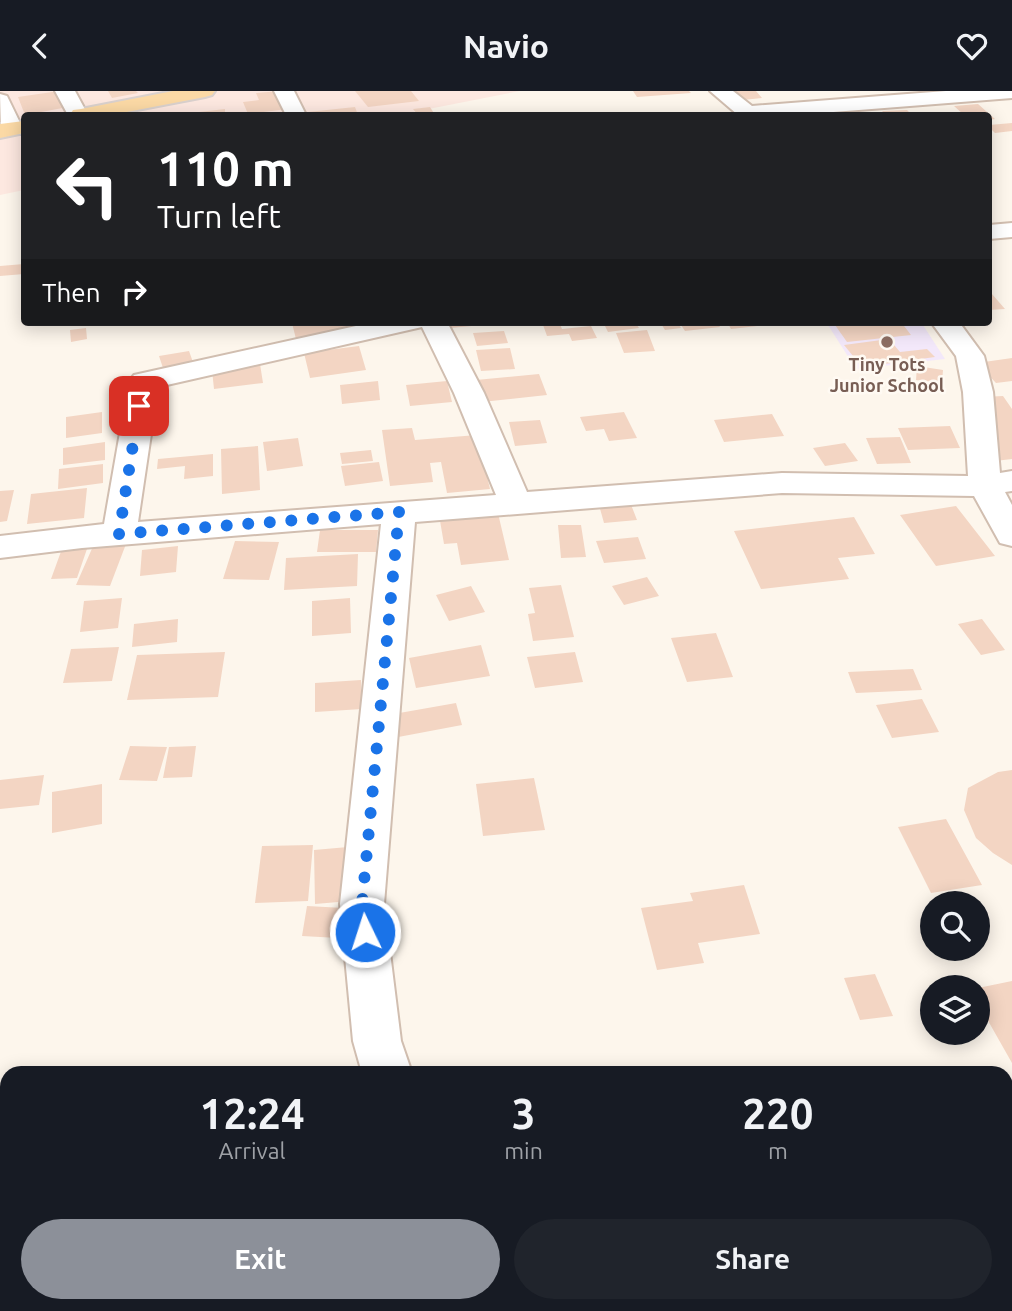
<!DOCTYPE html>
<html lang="en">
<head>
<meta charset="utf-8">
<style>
	body { margin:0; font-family:Ubuntu,sans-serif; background:#20242c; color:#f1f3f6; height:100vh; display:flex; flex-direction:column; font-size:26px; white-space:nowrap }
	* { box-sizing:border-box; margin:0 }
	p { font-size:23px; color:#9ea1a6 }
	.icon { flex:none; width:38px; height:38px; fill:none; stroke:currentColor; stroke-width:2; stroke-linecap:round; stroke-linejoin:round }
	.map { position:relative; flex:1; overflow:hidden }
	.side { position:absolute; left:0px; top:975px; width:1013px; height:247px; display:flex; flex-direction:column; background:#171b24; border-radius:21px 21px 0 0; box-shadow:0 4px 18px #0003 }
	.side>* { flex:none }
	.banner { position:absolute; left:21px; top:21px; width:971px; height:214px; border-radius:7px; box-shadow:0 4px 18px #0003; background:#202124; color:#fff; overflow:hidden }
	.fabs { position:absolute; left:920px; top:800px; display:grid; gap:14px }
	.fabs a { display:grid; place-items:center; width:70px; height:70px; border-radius:50%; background:#171b24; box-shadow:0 4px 18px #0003; font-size:35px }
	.pin { position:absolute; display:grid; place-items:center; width:60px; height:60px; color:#fff; margin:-30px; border-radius:14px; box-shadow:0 4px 10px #0006 }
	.me { position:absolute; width:77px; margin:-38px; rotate:356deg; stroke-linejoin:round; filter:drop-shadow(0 0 5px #0008) }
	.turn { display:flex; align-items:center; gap:24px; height:147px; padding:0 21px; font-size:32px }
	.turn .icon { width:91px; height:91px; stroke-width:2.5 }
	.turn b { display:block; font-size:49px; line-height:60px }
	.then { display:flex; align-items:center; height:66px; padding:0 21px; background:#0003; gap:14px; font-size:26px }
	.eta { display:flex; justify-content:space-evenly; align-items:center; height:119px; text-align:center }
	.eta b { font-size:42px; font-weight:700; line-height:49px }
	.action { display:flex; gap:14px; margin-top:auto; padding:14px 21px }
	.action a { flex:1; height:80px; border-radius:42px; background:#8c9099; color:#fff; font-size:28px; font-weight:700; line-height:80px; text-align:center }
	.action a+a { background:#20242c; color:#f1f3f6 }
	header { display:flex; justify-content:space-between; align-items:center; height:91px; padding:0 21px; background:#171b24; font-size:32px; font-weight:700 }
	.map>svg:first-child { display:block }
	.commercial { fill:#fde8e0 }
	.education { fill:#f3e8fa }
	.building { fill:#f3d5c3 }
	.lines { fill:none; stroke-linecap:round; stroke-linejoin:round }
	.minor-casing { stroke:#d1beb0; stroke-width:4 }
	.major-casing { stroke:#dad1cd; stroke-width:4 }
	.minor { fill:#fff; fill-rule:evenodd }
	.major { fill:#fbd9a5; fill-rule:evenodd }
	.route { stroke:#1a73e8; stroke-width:12; stroke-dasharray:0 21.6 }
	.education-dot { fill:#8d6e63; stroke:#fffaf3; stroke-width:2.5 }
	.labels { text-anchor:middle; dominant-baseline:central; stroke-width:5; stroke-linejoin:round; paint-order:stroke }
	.far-education-label { font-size:18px; font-weight:bold; fill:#785e54; stroke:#fffaf3 }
</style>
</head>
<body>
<header><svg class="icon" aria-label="back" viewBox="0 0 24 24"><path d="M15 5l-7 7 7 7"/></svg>Navio<svg class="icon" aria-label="heart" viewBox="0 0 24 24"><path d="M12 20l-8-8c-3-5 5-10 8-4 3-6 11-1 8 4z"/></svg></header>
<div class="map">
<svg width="1012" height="1220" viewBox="0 0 1012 1220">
	<rect width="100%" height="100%" fill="#fdf6ec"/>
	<!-- commercial -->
	<path class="commercial" d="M0,0H520L398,24H24V99L0,104Z"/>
	<!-- education -->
	<path class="education" d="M856,231H921L945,268L856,278L828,234Z"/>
	<!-- building -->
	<path class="building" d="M59,0L68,16L25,24L18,6Z
		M108,0H136L138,2L112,7Z
		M280,0L287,18L248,23L243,11L259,9L256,2Z
		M355,0H411L419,10L368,16Z
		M633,0H689L691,2L637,6Z
		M736,0H756L762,7L743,9Z
		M978,13L995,28L989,29V24H964L954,15Z
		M355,16L358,24H310L308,21Z
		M430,16L435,24H418L413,18Z
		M225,18V24H182V23Z
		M907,19L912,24H886L882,20Z
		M1012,32V40L995,42L989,36V34Z
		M24,173V183L0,185V175Z
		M989,203H992L1005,218L989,219Z
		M302,231H349L352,241L296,248L292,232Z
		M448,231H493V233L450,237Z
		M542,231H559L562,238L591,235L597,247L572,250L569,243L547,245Z
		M603,231H635L639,237L608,241Z
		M660,231H677L681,237L665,239Z
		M679,231H717L720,236L685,240Z
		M727,231H764L766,234L731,238Z
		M866,231H901L911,244L847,251L835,234Z
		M86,237L87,248L71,251L70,239Z
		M647,239L655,260L624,262L616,242Z
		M504,240L508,252L477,255L473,242Z
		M889,248L900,261L927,258L935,266L862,276L844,254Z
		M359,255L366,279L310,287L304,262Z
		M510,257L515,278L481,280L476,259Z
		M189,260L194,274L164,280L159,265Z
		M1012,267V290L996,292L977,272Z
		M260,273L263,292L214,298L212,279Z
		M917,275L943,279L942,292L916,289Z
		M539,283L547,304L482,311L476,289Z
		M378,290L380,309L342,313L340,294Z
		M447,290L452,311L410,315L406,294Z
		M1003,305L1012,318V368L995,370L983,306Z
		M102,321V342L66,347V326Z
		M624,321L637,347L609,350L604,338L586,340L580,326Z
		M162,323L163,342L147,344L146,325Z
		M772,323L784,345L724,351L714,329Z
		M540,329L547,352L515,355L509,331Z
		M950,335L960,357L908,359L898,337Z
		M412,337L415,349L477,344L490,398L447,402L441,371L430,372L433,391L390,395L382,339Z
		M900,346L911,372L877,373L866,347Z
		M298,347L303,375L267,380L263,351Z
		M105,351V369L63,374V357Z
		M845,352L858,370L825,375L813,357Z
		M258,355L260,399L222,403L221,358Z
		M371,359L373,370L342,373L340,362Z
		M213,363V385L184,388L185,375L157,378L158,368Z
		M379,371L383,390L345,395L341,375Z
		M103,373V392L58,398L59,378Z
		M87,397L84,427L27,433L31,403Z
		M14,399L7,430L0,431V400Z
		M630,411L637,429L604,432L599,414Z
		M956,415L995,465L936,475L900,424Z
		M497,418L509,469L461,474L457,452L444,453L439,424Z
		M854,426L875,463L838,467L849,488L761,498L734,440Z
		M558,434H581L586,466L561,467Z
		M320,439H378L376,461H317Z
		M638,446L646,468L604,472L596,450Z
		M235,450L279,451L269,489L223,488Z
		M94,453H126L110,495L76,494Z
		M63,455H88L77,487L51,488Z
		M178,455L176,481L140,485L142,459Z
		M358,463L357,495L284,499L286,467Z
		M647,486L659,505L624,514L612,495Z
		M561,494L574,546L533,550L528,523L535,522L529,497Z
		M471,495L485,521L449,530L436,504Z
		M122,507L118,537L80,541L84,510Z
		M350,507L351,542L312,545V510Z
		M178,528L177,551L132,556L134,533Z
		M982,528L1005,559L981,564L958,533Z
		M716,542L733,586L687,591L671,547Z
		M481,554L490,585L416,597L409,567Z
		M119,556L112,590L63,592L71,558Z
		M225,561L218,606L127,609L137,564Z
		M575,561L583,591L535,597L527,566Z
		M913,578L922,599L856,602L848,581Z
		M361,589L362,618L315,621V592Z
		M922,608L939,641L892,647L876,614Z
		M456,612L462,634L393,647L388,624Z
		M130,655L167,656L157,690L119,689Z
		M196,655L192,686L163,687L169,656Z
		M1012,679V774L993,762L976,747L964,719L968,697L998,681Z
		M44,684L39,714L0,718V689Z
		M534,687L545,739L483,745L476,693Z
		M102,693V733L52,742V701Z
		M946,728L982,794L931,802L898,736Z
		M313,754L308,810L255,812L262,755Z
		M348,756L350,810L315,813L314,759Z
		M744,794L760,843L698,852L704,872L657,879L641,817L693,810L690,802Z
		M307,815L362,818L356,848L302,845Z
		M875,883L893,925L860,929L844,887Z
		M1012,890V972L978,912V897Z
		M7,1108L2,1158H0V1109Z
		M7,1189V1214H14V1220H0V1190Z
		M96,1214H134L133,1220H74Z"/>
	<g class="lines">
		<!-- minor casing -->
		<g class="minor-casing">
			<path id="minor" d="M55,0H75L88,24H68Z
				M274,0H294L306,24H286Z
				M710,0H733L752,15L946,0H1012V7L795,24H738Z
				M0,3L7,5L23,38L20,43H4L1,38Z
				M1012,132V146L989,148V134Z
				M374,231H447L484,302L527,401L782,382L968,385L963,301L956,265L931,231H959L984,265L993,301L1000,382L1012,380V400L1005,401L1012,414V455L1000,452L974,405L782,402L415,431L384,813L401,950L412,982H362L353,950L340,813L381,433L82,457L0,467V445L104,433L129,290L134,284ZM422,236L454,302L496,404L138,431L158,296Z
				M431,1214H487L489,1220H433Z"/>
		</g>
		<!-- major casing -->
		<g class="major-casing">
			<path id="major" d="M173,0H215L212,4L205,6L111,24H70L73,19L81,18Z
				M24,30V42L0,47V33Z"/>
		</g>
		<!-- minor -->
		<use href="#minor" class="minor"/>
		<!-- major -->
		<use href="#major" class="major"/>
	</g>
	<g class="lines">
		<!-- route -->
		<path class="route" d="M139,315L119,443L399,421L362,813L365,841"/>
	</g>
	<!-- markers -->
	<circle class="education-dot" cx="887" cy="251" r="7"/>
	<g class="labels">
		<!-- far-education labels -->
		<g class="far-education-label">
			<text x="887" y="273">Tiny Tots<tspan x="887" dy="21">Junior School</tspan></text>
		</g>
	</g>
</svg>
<div class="fabs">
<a><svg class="icon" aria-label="search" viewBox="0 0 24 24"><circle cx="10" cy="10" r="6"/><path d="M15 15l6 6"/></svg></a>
<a><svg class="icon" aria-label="layers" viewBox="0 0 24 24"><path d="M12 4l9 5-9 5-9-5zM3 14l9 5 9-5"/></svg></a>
</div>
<div class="pin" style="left:139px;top:315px;background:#d93025"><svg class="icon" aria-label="arrive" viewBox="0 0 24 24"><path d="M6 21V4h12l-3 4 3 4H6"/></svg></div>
<svg class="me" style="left:365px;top:841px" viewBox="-20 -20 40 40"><circle r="17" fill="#1a73e8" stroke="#fff" stroke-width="3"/><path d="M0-11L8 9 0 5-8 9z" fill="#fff"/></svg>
<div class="banner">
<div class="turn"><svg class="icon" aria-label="left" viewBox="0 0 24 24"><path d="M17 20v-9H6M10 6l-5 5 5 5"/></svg><div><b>110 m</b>Turn left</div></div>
<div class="then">Then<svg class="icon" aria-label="right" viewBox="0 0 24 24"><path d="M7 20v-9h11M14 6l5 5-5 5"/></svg></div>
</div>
<section class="side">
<div class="eta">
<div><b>12:24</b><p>Arrival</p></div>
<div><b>3</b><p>min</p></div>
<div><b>220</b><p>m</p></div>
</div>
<div class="action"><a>Exit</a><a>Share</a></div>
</section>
</div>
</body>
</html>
